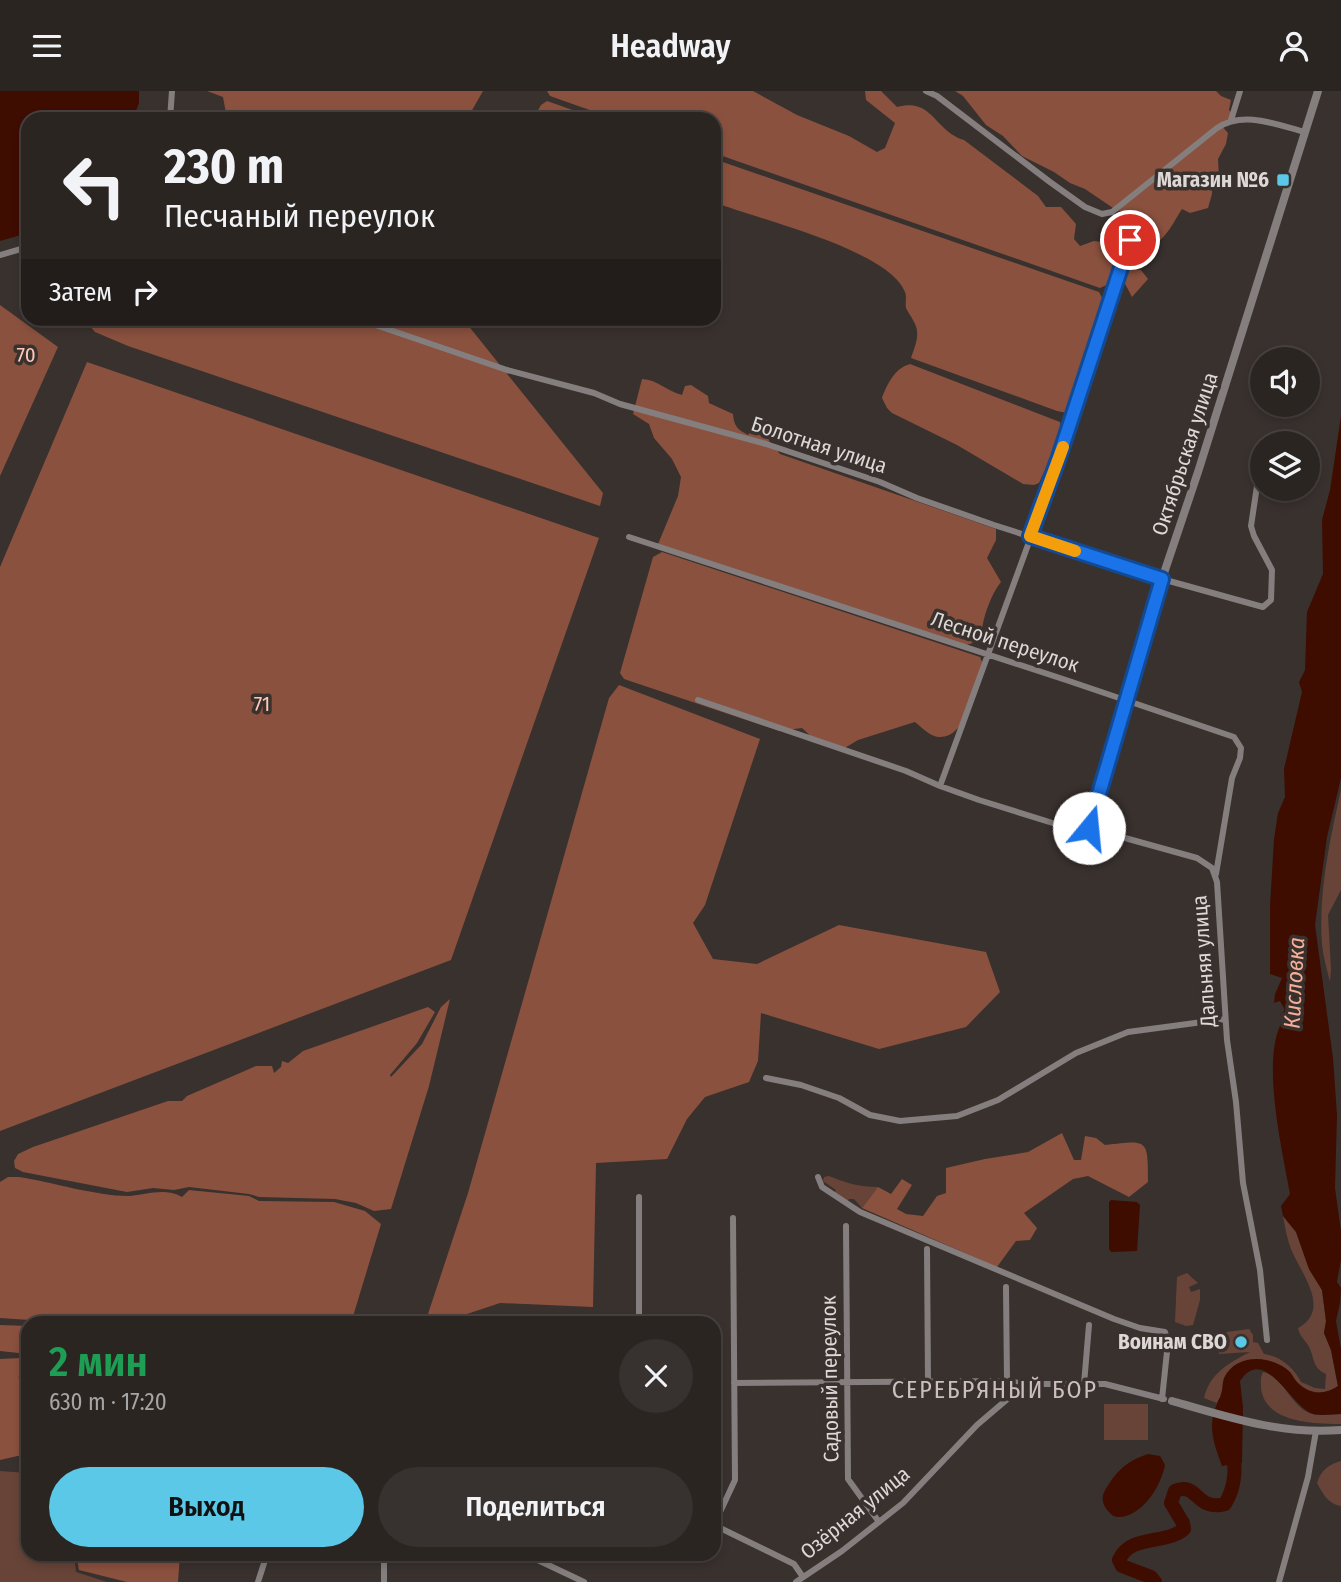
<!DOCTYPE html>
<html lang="ru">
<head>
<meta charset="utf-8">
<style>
	body { margin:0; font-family:"Fira Sans Condensed",sans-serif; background:#37312f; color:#f1f3f6; height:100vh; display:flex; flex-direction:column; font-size:26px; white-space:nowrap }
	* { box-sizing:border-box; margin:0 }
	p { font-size:23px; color:#a6a5a5 }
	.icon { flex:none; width:38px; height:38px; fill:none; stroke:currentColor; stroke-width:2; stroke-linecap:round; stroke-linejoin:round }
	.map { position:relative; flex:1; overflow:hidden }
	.side { position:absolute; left:21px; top:1225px; width:700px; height:245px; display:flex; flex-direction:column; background:#2b2522; border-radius:21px; box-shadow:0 4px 10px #0003,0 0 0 2px #474240 }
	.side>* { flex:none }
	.hud { position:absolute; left:21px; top:21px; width:700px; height:214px; border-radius:21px; box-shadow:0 4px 10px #0003,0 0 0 2px #474240; background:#2b2522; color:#f1f3f6; overflow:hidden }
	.tools { position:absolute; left:1250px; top:256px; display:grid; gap:14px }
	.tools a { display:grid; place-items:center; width:70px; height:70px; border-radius:50%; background:#2b2522; box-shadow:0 4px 10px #0003,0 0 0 2px #474240; font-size:35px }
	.pin { position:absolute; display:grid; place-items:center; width:60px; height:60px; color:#fff; margin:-30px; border:4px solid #fff; border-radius:50%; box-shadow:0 2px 7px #0007 }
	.me { position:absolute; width:77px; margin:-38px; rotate:17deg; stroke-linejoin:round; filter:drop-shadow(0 0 5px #0008) }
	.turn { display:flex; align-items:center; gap:24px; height:147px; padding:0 28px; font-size:32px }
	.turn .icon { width:91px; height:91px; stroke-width:2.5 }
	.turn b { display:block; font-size:49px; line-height:60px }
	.then { display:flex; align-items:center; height:66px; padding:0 28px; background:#0003; gap:14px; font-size:26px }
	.round { display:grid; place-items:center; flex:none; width:74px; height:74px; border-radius:37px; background:#37312f }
	.head { display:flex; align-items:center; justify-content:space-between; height:119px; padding:0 28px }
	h1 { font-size:42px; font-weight:600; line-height:52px; color:#1e9e55 }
	.button { display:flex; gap:14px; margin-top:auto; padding:14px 28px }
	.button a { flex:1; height:80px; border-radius:42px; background:#5ac8e6; color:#111; font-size:28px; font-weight:600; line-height:80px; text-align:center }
	.button a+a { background:#37312f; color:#f1f3f6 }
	header { display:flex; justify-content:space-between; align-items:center; height:91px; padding:0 28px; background:#2b2522; font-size:32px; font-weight:600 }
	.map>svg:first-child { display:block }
	.green { fill:#684438 }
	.forest { fill:#8a513e }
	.water { fill:#3f0c00 }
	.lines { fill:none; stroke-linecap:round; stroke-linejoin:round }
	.river { stroke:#3f0c00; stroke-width:14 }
	.minor { stroke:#847f7e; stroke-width:6 }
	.tertiary { stroke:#847f7e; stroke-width:8 }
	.route-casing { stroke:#114b97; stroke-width:18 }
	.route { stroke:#1a73e8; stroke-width:12 }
	.slow { stroke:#f59e0b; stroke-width:12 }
	.poi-dot { fill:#5ac8e6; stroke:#39312e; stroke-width:2.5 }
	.labels { text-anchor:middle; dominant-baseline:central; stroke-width:7; stroke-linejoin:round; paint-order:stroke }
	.poi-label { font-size:21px; font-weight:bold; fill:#ddd8d6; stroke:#39312e; text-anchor:end }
	.park-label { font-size:21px; fill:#ffc8b6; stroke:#39312e }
	.street-label { font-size:21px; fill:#ddd8d6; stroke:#39312e }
	.water-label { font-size:23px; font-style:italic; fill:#f6af98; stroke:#39312e }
	.quarter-label { font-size:24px; letter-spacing:2px; fill:#cabfbc; stroke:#39312e }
</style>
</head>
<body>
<header><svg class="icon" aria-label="menu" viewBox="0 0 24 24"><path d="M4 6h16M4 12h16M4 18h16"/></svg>Headway<svg class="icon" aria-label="person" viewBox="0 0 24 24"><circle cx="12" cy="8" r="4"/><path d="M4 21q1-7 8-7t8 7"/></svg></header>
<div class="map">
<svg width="1341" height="1491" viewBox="0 0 1341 1491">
	<rect width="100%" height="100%" fill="#39312e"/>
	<!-- green -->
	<path class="green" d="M1341,699V799L1328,824L1331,878L1330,891C1327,878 1323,865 1322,853C1318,803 1330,748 1341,699Z
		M829,1085C847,1092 858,1096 878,1096L862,1117L854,1108H849L846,1111L834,1102L836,1099L823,1090L824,1086Z
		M1283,1125L1296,1141L1309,1178L1322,1199L1326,1230L1324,1242L1331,1259L1338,1296C1325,1304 1309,1304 1297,1291C1293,1287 1291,1282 1286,1278C1278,1273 1269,1270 1260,1268L1217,1312L1204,1307C1210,1282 1229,1272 1250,1261L1219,1263L1216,1245L1219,1242L1249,1238L1253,1244V1251L1258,1252L1264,1263C1281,1265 1294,1277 1301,1291L1315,1297L1325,1298L1326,1283C1313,1277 1315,1270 1310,1258C1307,1250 1300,1247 1298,1237C1332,1218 1301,1183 1291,1158C1287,1148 1285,1136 1283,1125Z
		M1187,1182L1198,1192L1189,1196L1191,1201L1200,1198V1209L1193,1234L1186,1235L1175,1231L1177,1186Z
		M1263,1281C1285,1286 1291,1318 1313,1323C1321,1325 1333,1323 1341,1323V1333C1314,1333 1265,1332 1261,1297C1261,1290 1260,1287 1263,1281Z
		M1104,1313H1148V1349H1104Z
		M1341,1370V1415C1328,1413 1323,1403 1317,1392C1321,1379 1328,1374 1341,1370Z
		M0,1380L28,1382V1463H74L76,1481L107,1491H0Z"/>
	<!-- forest -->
	<path class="forest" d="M207,0H483L467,28H227L223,6Z
		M547,0H753L797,24L849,45L877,61L885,57L895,32L866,9L865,0H881L897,16C933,6 934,40 964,49L1038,105L1046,116H1061L1076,133L1074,148L1080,155L1094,150L1111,152V165L1117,167L1130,162L1134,178L1141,179L1148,188L1132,206L1122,187L1100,197L714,62V28H615L550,5Z
		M955,0H1216L1221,5L1231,9L1229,19L1236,27L1230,32L1224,30L1221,34L1228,42L1226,53L1218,68L1219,87L1212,94V103L1208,117L1190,122L1182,118C1176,127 1164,152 1153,152C1148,153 1142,147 1138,145L1140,135L1135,123L1116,119L1085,98L1070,92L1054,81L1022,65L1003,45L986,34L963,5Z
		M547,10L598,28H533L541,14Z
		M714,68L1099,201L1107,216L1097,248L1102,255L1096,273L1086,276L1073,316L1067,322L1057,320L911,267C915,255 921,243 914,231C912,226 908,222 906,217C905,212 907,206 905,201C888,158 756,128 714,111Z
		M0,214L58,256L0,385Z
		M84,228H463L603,402L600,415L128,255L95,241Z
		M87,271L599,447L451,869L0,1040V476Z
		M910,273L1060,331L1062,342L1039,392L1034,394L1023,393L957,354L892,322L887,317L882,307C887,293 895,277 910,273Z
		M642,288C658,289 667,300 682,304L685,295L691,294L708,305L709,312L733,323C734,335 737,338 748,344L760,328L770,330L773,339L769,350L780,363L996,438V449L987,467L1001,491C994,499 987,516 984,528C981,540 982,551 966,554L658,453L678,405L681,386L672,368L654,347L649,333L633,323Z
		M662,461L980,566L985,578C978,597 965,649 938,646C930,645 921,636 915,631L858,649L843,658L817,651L802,637L779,640L624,588L620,582L653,466Z
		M619,594L760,648L705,814L693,832L713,868L757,873L839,834L986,861L1000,901L966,936L879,958L761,922L758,970L749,991L705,1006L687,1028L667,1068L596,1072L593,1216L500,1212L461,1225L460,1232H425L468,1102L609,607Z
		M450,908L429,995L391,1118L374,1120L356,1112L335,1108L259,1106L249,1103L189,1096L174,1099L153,1097L127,1101L23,1081L15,1077L14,1070L18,1063L33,1056L168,1010H182L187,1005L256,975H272L274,982L281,976L282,970L288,972L303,960L428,916L435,921L417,952L390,984L391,986L422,953L441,916Z
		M1062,1042L1074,1069H1081L1085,1045L1096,1047L1105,1054C1148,1049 1148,1047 1148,1091L1129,1106L1088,1085L1073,1088L1024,1122L1037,1137L1030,1149L1016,1150L997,1176L862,1117L878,1096L891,1103L902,1088L912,1094L897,1118L906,1123L923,1125L937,1105L946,1102V1077L985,1068L1028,1061Z
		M8,1086H19C51,1091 97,1105 128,1105C147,1104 164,1096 182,1106L189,1099L249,1105L259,1110L334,1111L365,1120L381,1133L351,1232H75L0,1227V1091Z
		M0,1234L28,1235V1263L0,1260Z
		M21,1267L26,1274L18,1287L28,1282V1366L22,1364L0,1369V1268Z
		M76,1463H180L178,1491H127L79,1479Z"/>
	<!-- water -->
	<path class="water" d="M0,0H139V12L133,28H28V142L0,150Z
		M1341,325V687L1327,746L1315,834L1333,967L1337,1024L1335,1097L1341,1140V1169L1337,1191L1341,1197L1340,1212L1336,1230L1341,1258V1323C1333,1323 1321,1325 1313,1323C1291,1317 1265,1252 1240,1290L1243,1316L1242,1372L1222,1375C1214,1353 1207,1335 1217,1313C1219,1306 1219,1310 1221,1303C1223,1298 1222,1292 1224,1287C1236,1262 1271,1264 1289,1280C1293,1284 1295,1290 1299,1293C1311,1304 1325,1304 1338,1295L1331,1259L1324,1242L1326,1230L1322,1199L1309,1178L1296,1141L1283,1125L1281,1115L1290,1103C1283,1062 1259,963 1284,928L1280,924L1285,919L1280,910L1274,912L1275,903L1282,887L1270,883V815L1274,748L1278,722L1285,706L1284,678L1302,601L1299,591L1305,579L1307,521L1323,483L1322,429L1330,399Z
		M1111,1109L1137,1111L1140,1114L1137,1160L1111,1161L1109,1158V1111Z
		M1148,1363L1160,1365L1165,1374C1161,1395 1142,1427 1117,1426C1112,1425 1111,1423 1108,1420C1097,1407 1105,1399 1113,1387C1123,1374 1133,1368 1148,1363Z"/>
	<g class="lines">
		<!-- river -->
		<path class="river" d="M1155,1491L1151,1486L1122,1475L1119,1469C1130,1443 1166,1454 1184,1438L1183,1432L1171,1412L1175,1400C1198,1390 1196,1421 1225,1413C1237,1393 1235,1376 1233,1354"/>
		<!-- minor -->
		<path class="minor" d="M926,0L937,5L1050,91L1085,116L1102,123L1112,121L1217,37C1244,19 1277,34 1305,41
			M170,28L172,0
			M1231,29L1240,0
			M0,164L28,156
			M358,228L507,279L594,302L620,313L766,353L880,391L917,407L994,434L1162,488L1263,516L1271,509L1272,479L1254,445L1251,435L1257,395
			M629,446L1066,589L1234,646L1241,657L1240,667L1232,687L1216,783
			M698,609L906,680L940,695L979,709L1072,738L1089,737L1197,767L1212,777L1217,791L1227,949L1236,1011L1243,1092L1260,1179L1267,1249
			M940,695L1060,366L1130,149
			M766,987L801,994L839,1007L870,1024L900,1030L957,1025L998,1009L1076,962L1128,941L1225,928
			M818,1086L822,1096L860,1121L1114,1228L1140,1237L1165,1241L1168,1251L1162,1308
			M639,1106V1232
			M846,1135L848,1388L879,1431
			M927,1158L928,1290
			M1006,1196L1007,1290
			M734,1292L1007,1290L1025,1293H1105L1164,1308
			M1084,1293L1089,1234
			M714,1434L735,1389L733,1127
			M714,1434L794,1473L803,1486
			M525,1463L584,1491
			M258,1491L267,1463
			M384,1491V1463
			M796,1491L842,1460L903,1412L977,1334L1025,1293
			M1279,1491L1308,1386L1316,1340"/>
		<!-- tertiary -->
		<path class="tertiary" d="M1089,737L1162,488L1198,381L1318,0
			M1172,1310C1227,1326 1282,1344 1341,1339"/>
	</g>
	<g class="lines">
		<!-- route casing -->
		<g class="route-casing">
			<path id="route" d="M1089,737L1162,488L1030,445L1059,366L1130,149"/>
		</g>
		<!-- route -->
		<use href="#route" class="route"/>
		<!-- slow -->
		<path class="slow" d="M1063,356L1030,445L1075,460"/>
	</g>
	<!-- markers -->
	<g class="poi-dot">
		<rect x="1276" y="82" width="14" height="14" rx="3.5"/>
		<circle cx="1241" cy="1251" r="7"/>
	</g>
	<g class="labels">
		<!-- poi labels -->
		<g class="poi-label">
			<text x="1269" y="89">Магазин №6</text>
			<text x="1227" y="1251">Воинам СВО</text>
		</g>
		<!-- park labels -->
		<g class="park-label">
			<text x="26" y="264">70</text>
			<text x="262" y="613">71</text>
		</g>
		<!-- street labels -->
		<g class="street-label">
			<text transform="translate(819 354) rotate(18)">Болотная улица</text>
			<text transform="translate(1185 363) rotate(-72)">Октябрьская улица</text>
			<text transform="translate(1005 551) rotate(18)">Лесной переулок</text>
			<text transform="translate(1204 870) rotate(-94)">Дальняя улица</text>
			<text transform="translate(830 1288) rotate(-91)">Садовый переулок</text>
			<text transform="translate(855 1422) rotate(-39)">Озёрная улица</text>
		</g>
		<!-- water labels -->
		<g class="water-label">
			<text transform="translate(1294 892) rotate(-87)">Кисловка</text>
		</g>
		<!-- quarter labels -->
		<g class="quarter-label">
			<text x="995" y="1299">СЕРЕБРЯНЫЙ БОР</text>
		</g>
	</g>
</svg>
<div class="tools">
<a><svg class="icon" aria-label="sound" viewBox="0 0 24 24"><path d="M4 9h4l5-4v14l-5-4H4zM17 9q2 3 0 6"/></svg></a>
<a><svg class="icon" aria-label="layers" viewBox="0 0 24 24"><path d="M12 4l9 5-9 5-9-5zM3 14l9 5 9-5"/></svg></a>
</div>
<div class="pin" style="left:1130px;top:149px;background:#d93025"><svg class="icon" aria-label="arrive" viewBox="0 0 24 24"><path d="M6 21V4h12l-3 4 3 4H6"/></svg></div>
<svg class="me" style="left:1089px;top:737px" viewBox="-20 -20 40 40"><circle r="19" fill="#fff"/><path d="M0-13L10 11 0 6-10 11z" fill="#1a73e8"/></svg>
<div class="hud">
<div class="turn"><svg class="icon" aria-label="left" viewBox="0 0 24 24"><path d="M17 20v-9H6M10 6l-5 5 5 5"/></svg><div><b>230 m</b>Песчаный переулок</div></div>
<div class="then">Затем<svg class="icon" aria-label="right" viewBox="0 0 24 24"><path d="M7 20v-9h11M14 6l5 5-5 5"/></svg></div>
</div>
<section class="side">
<div class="head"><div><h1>2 мин</h1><p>630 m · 17:20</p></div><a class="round"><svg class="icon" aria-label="close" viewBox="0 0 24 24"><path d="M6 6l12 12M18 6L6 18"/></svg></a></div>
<div class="button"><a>Выход</a><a>Поделиться</a></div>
</section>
</div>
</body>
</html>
